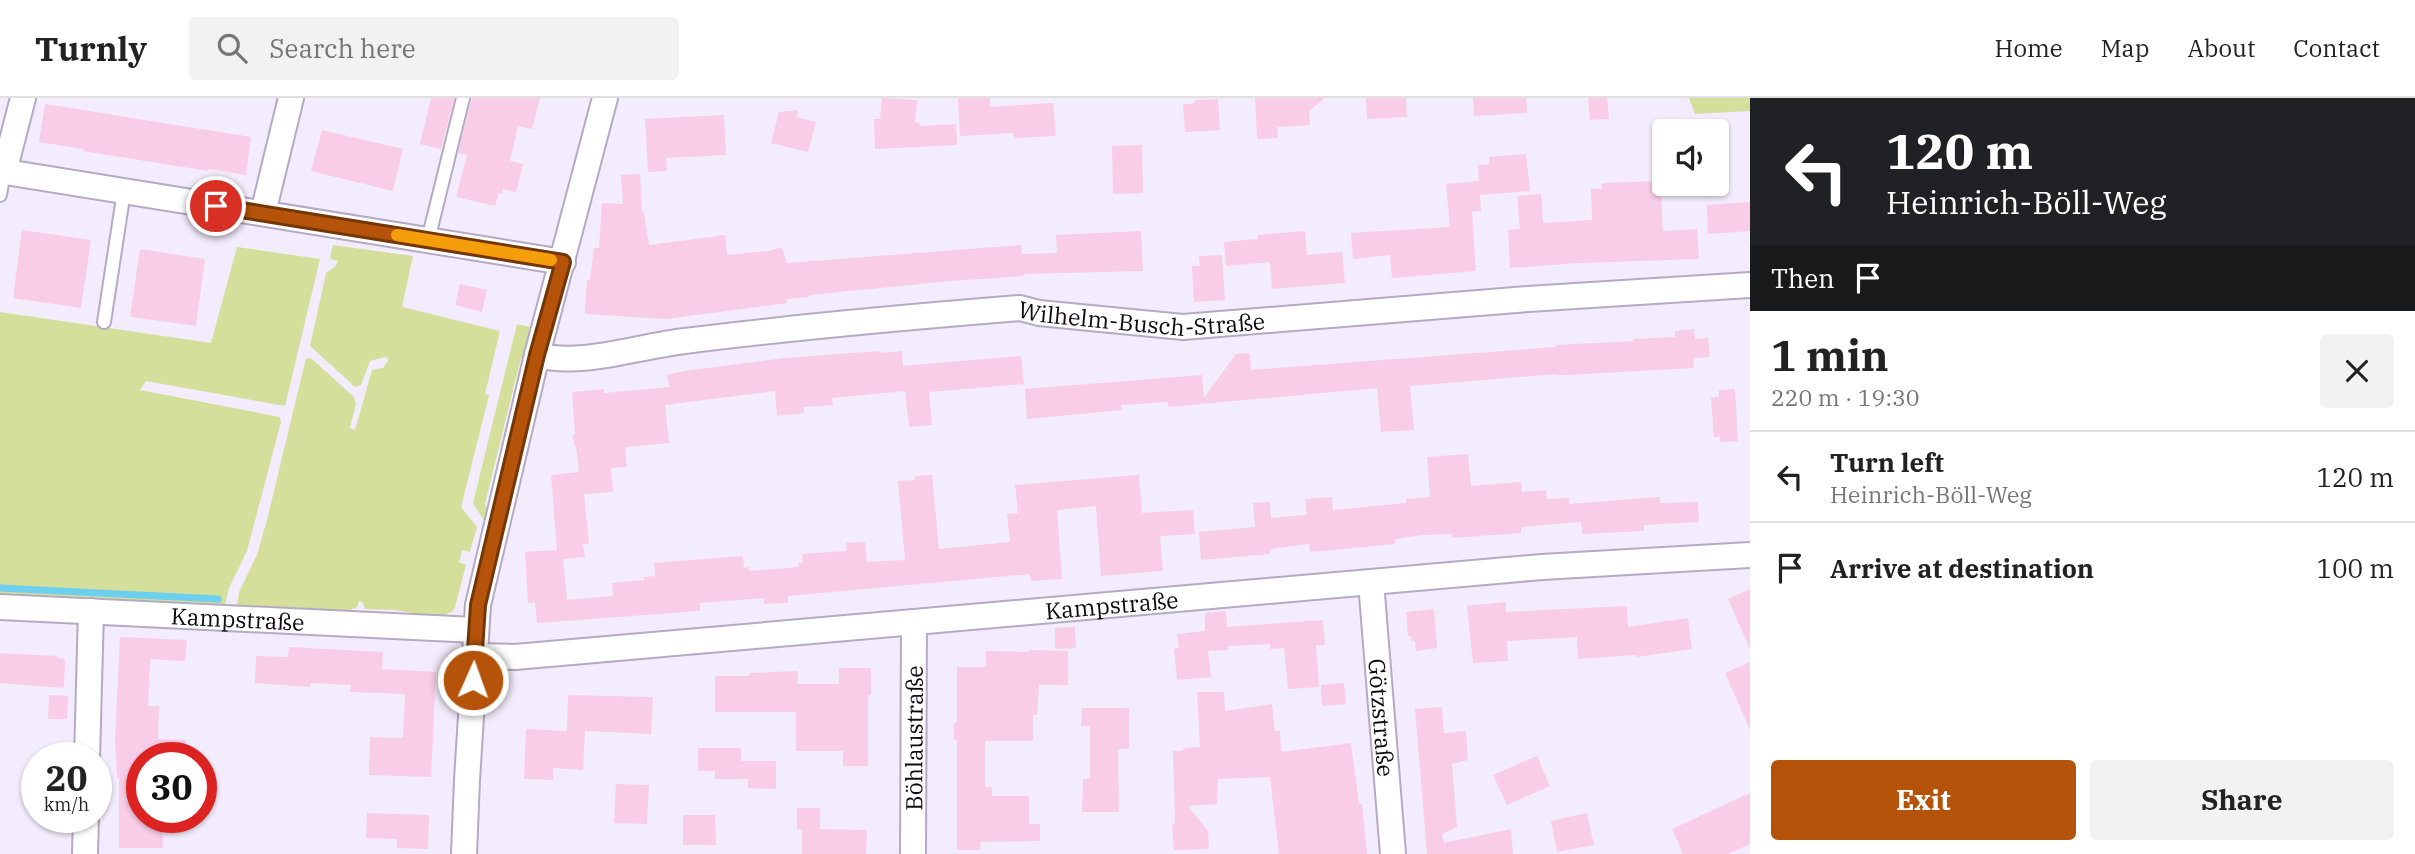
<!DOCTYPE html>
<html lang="en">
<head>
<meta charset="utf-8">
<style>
	body { margin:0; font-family:"IBM Plex Serif",serif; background:#f2f2f2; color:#222; height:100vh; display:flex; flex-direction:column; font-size:26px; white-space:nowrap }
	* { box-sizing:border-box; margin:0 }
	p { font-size:23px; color:#767676 }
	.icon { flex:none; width:38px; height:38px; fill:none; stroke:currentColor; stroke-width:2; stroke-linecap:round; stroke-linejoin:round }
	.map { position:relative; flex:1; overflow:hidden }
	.drawer { display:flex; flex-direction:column; background:#fff; width:665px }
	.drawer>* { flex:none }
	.hud { background:#202124; color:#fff; overflow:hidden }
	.controls { position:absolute; left:1652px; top:21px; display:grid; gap:14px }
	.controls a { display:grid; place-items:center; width:77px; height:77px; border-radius:7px; background:#fff; box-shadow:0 2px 5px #0004; font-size:35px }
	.speed { position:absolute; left:21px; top:644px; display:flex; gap:14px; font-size:35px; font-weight:700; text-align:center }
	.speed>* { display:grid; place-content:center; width:91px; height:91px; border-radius:50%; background:#fff; box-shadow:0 2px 5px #0004; line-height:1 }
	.speed small { font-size:18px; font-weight:400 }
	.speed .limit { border:10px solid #d22; background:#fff; color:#111 }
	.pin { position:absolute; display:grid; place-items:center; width:60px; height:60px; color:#fff; margin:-30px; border:4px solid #fff; border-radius:50%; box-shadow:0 2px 7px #0007 }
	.me { position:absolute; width:77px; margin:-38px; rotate:2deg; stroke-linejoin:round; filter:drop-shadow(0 0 5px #0008) }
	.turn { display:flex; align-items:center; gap:24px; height:147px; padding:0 21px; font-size:32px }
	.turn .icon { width:91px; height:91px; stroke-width:2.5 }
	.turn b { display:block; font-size:49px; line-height:60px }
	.then { display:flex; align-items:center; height:66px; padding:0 21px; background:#0003; gap:14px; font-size:26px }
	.round { display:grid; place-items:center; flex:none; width:74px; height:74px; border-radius:7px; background:#f2f2f2 }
	.overview { display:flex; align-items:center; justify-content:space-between; height:119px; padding:0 21px }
	h1 { font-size:42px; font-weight:700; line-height:52px }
	.button { display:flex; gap:14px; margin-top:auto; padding:14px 21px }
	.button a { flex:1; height:80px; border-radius:7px; background:#b45309; color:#fff; font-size:28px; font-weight:700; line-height:80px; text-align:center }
	.button a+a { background:#f2f2f2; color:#222 }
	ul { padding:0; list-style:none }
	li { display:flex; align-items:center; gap:21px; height:91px; padding:0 21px; border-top:2px solid #e0e0e0 }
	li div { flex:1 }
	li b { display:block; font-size:26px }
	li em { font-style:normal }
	header { display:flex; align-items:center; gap:42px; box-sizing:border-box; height:98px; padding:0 35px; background:#fff; border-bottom:2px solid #e0e0e0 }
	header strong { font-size:33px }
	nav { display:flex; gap:38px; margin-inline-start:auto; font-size:24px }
	.search { width:490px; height:63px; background:#f2f2f2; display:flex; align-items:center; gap:18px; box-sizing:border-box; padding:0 24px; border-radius:7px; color:#767676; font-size:26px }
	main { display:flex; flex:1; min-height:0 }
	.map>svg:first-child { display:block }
	.green { fill:#d4df9b }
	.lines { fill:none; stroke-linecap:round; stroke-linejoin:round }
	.stream { stroke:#6dcfee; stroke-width:7 }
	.building { fill:#f9cce7 }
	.service-casing { stroke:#b5aac4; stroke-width:16 }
	.minor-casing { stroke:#b5aac4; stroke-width:28 }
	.service { stroke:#fff; stroke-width:12 }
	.minor { stroke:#fff; stroke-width:24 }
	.route-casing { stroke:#753606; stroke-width:18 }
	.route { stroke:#b45309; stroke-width:12 }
	.slow { stroke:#f59e0b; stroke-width:12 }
	.labels { text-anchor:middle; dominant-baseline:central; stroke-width:7; stroke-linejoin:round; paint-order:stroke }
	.street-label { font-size:23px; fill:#0e0a13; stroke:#fff }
</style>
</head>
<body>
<header>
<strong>Turnly</strong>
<div class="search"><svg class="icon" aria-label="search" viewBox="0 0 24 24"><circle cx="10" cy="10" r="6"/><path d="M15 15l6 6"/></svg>Search here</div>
<nav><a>Home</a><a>Map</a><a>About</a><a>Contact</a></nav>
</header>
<main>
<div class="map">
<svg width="1750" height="756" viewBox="0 0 1750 756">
	<rect width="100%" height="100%" fill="#f3ecfc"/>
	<!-- green -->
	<path class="green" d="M1689,0H1750V13L1695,16Z
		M333,147L413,158L402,209L500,233L485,296L489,297L461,409L477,429L470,454L462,452L459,464L466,467L455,509L453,513L442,518L421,517L396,512L365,511L362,504L359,503L357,509L348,513L237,508L239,494L257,457L267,422L306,260L312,261L354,299L356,306L350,330L355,332L372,272L383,270L389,261L385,259L370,263L361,287L355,289L310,248L326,175L336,168L338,163L330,161Z
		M237,149L320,161L285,308L146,283L140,292L280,319L281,324L247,453L229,490L225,507L0,497V214L211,245Z
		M517,226L535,230L527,261L521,260L485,406L489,414L486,426L473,405Z"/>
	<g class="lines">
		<!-- stream -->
		<path class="stream" d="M0,490L218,501"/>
	</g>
	<!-- building -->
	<path class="building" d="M431,0H454L441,51L420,46Z
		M472,0H540L532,31L518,28L510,63L523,66L516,94L503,91L502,96L499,95L495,108L456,99L467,57L458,55Z
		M882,0L917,2L915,25L919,24L920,28L956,26L957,47L875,51L874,21H880Z
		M958,0H990V9L1053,5L1056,38L1014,40L1013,35L960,38Z
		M1255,0H1325L1309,13L1310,27L1277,29L1278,40L1257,41Z
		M1366,0H1406L1407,19L1367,21Z
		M1473,0H1526L1527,15L1474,18Z
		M1588,0H1607L1609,21L1590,22Z
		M1218,1L1220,32L1185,34L1183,6H1193L1196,2Z
		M45,6L251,39L246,77L209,71L208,73L83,53V51L39,44Z
		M798,12L796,19L816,24L808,54L771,45L779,14Z
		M724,17L726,57L666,60L667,73L648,74L645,21Z
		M322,32L403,51L393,93L311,73Z
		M1142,47L1143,95L1113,96L1112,48Z
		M1526,56L1530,93L1480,97L1481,113L1472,114L1476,173L1392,180L1390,157L1353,161L1351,135L1450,129L1446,86L1479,83L1478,67L1489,66V59Z
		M640,76L642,114H644L649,147L725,137L727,157L770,153L782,149L787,165L1021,147L1022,156L1057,155L1056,137L1141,133L1143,173L1023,176L1024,178L951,183L809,197V199L787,201V205L666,221L585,216L587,182H590L594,150H599L602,105L623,106L621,77Z
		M1660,83L1663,133L1697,131L1699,161L1580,165L1510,170L1508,132L1520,131L1517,98L1541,96L1543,125L1592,122L1591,91H1602V85Z
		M1750,104V133L1708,136L1707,107Z
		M22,132L91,142L81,210L13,200Z
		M1305,133L1307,157L1342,154L1345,185L1272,191L1270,164L1226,168L1224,144L1258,141V137Z
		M140,151L205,161L196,228L130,219Z
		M1222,157L1225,202L1194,204L1192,168H1200L1199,158Z
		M460,186L487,192L482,214L455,207Z
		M1694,231L1695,241L1708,240L1710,259L1693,260L1694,270L1566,277H1557V276L1410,288L1414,332L1381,334L1377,290L1168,309V304L1121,307L1122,312L1027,321L1025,291L1202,277L1204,300L1236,256L1250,255L1251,272L1556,249V247L1633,243V241L1675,239V233Z
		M879,253V255L902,253L903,268L1021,258L1024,286L929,294L932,327L909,329L905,293L832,300L833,307L804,309V315L777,318L775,293L665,307L669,345L625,349L627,369L611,370L613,394L584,396L589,446H583L585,459L563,461L567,502L613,498L612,485L644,482V479L655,478L654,465L743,458L744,470L749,469V473L799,469L798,465H803L802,456L846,453V445L865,444L867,464L905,462L898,383L915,382V378L932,377L939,451L1010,444L1007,416L1018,415L1015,387L1139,377L1142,415L1193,412L1195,436L1160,438L1163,473L1101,478L1096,408L1057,412L1062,481L1031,483L1030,476L788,498V505L764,506V500L700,505V513L537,525L535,504L528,505L525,454L557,452L551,377L579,374L576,349L574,346L573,338L575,335L572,294L604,291V295L669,289L667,277L684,273L785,260Z
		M1735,291L1738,343L1720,344V338L1714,339L1711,300L1719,299V292Z
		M1468,356L1471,388L1521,384L1522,394L1546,392L1547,401L1569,400V406L1660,399V405L1698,404L1699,424L1644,427V433L1582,436L1581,424L1554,426L1521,429V435L1452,440V436L1422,437L1395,441V446L1310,454L1309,446L1270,451V456L1201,462L1199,434L1255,429L1253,405L1270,404L1271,420L1307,417L1305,401L1332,399L1333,412L1406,405V401L1430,399L1427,359Z
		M1750,491V551L1728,501Z
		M1506,504V514L1627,508L1628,529L1688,520L1692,551L1636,559V557L1578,561L1577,539L1507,543L1508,563L1473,565L1467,508Z
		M1434,511L1437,550L1416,553L1415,543H1412L1411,538H1408L1406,514Z
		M1226,513L1227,529L1323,522L1325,547H1316L1319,589L1288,591L1284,550L1270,551V546L1228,548V552L1208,553L1211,579L1177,582L1174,551L1179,550L1177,536L1205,533V515Z
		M1075,529L1076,550L1055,551V530Z
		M120,539L187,542L185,563L150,561L148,608H159L158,641L186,642L185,660H142V719H162L163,750H119V680H117L115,642Z
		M289,549L383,554L382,571L436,574L431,679L369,677L370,639L403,640L405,596L350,594L351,587L311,585L310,589L255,585L256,558L288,559Z
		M1029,552L1068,553V587H1039L1037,617H1033V643H985V689H992V698H1029V726H1040V743L981,744L980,752H957V642H954V625H957V569H986V553L1029,554Z
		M0,555L57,558V560L65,561L64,590L0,585Z
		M1750,564V632L1725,575Z
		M839,570H871V597H868V668H843V653H796V614H715V578H749V575L798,573L797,586H839Z
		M1344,585L1346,606L1322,608L1321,587Z
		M1197,594H1224L1225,613L1272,606L1275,633H1280L1281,654L1351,645L1359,706H1362L1367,756H1279L1270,679L1218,681L1217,706L1188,708L1208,733L1209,751L1174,752L1172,726H1175L1173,653H1182L1185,650L1200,649Z
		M49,597L68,598L67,621H48Z
		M568,597L653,599L651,636L585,633L583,672L553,670V682L524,681L526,631L567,633Z
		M1442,609L1444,635L1466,633L1468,662L1452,666L1457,729L1442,736L1444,745L1511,731L1513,756H1427L1415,611Z
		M1082,610H1129V651H1118L1119,714H1082L1083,681H1090V628H1081Z
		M698,650H741V663H776V691L748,690V681H715V673H698Z
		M1537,658L1550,688L1507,707L1493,677Z
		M616,686L649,687L647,726L614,725Z
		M1750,695V746L1728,756H1683L1672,731Z
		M797,710H820V731L867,732L866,756H802V731H797Z
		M367,715L429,717L428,751L397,750V741L366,740Z
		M1587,715L1594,747L1557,754L1551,723Z
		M683,717H715L716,747H683Z"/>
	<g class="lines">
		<!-- service casing -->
		<g class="service-casing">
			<path id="service" d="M0,97L4,74
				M428,142L463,0
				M104,224L124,93"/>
		</g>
		<!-- minor casing -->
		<g class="minor-casing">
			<g id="minor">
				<path d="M0,73L563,164"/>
				<path d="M4,74L23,0"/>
				<path d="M263,115L291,0"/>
				<path id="s1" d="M537,257C582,269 639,248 685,243C796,229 908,219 1020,210L1039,215L1183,229L1528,201L1750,187"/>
				<path id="s2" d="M1371,484L1393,756"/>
				<path id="s3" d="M0,509L475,532"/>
				<path id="s4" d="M474,558L515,559L1542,469L1750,457"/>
				<path d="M87,660L91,513"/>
				<path d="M85,756L86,719"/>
				<path d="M464,756L467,682L478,507L537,257L605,0"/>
				<path id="s5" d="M913,756L914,524"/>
			</g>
		</g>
		<!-- service -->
		<use href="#service" class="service"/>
		<!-- minor -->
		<use href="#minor" class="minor"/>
	</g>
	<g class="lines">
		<!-- route casing -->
		<g class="route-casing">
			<path id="route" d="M216,108L563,164L537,257L478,507L473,582"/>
		</g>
		<!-- route -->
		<use href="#route" class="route"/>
		<!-- slow -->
		<path class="slow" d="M397,137L551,162"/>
	</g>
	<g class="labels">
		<!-- street labels -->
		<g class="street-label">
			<text stroke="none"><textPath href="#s1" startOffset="609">Wilhelm-Busch-Straße</textPath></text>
			<text stroke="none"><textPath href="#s4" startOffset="640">Kampstraße</textPath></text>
			<text stroke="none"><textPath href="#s3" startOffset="238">Kampstraße</textPath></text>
			<text stroke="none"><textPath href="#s2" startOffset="136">Götzstraße</textPath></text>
			<text stroke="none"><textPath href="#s5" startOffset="116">Böhlaustraße</textPath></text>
		</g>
	</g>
</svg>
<div class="controls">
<a><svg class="icon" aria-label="sound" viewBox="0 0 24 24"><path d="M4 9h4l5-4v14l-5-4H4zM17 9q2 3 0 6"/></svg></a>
</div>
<div class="speed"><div>20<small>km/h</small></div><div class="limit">30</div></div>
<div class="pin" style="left:216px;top:108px;background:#d93025"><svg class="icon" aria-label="arrive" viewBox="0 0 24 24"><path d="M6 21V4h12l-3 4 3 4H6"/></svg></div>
<svg class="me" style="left:473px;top:582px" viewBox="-20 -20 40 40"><circle r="17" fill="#b45309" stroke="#fff" stroke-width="3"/><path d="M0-11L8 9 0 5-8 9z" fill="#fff"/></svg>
</div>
<section class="drawer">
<div class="hud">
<div class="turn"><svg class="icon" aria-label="left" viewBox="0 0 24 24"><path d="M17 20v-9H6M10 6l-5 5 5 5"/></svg><div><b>120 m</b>Heinrich-Böll-Weg</div></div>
<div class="then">Then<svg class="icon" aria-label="arrive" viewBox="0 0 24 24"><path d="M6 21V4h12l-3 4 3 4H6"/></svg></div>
</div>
<div class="overview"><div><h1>1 min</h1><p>220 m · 19:30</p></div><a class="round"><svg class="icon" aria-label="close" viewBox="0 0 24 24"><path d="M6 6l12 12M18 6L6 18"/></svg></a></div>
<ul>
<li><svg class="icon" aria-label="left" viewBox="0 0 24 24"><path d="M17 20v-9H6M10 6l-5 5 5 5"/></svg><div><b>Turn left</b><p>Heinrich-Böll-Weg</p></div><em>120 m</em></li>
<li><svg class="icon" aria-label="arrive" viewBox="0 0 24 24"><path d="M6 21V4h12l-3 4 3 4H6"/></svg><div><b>Arrive at destination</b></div><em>100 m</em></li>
</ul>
<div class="button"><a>Exit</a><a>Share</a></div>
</section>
</main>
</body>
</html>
